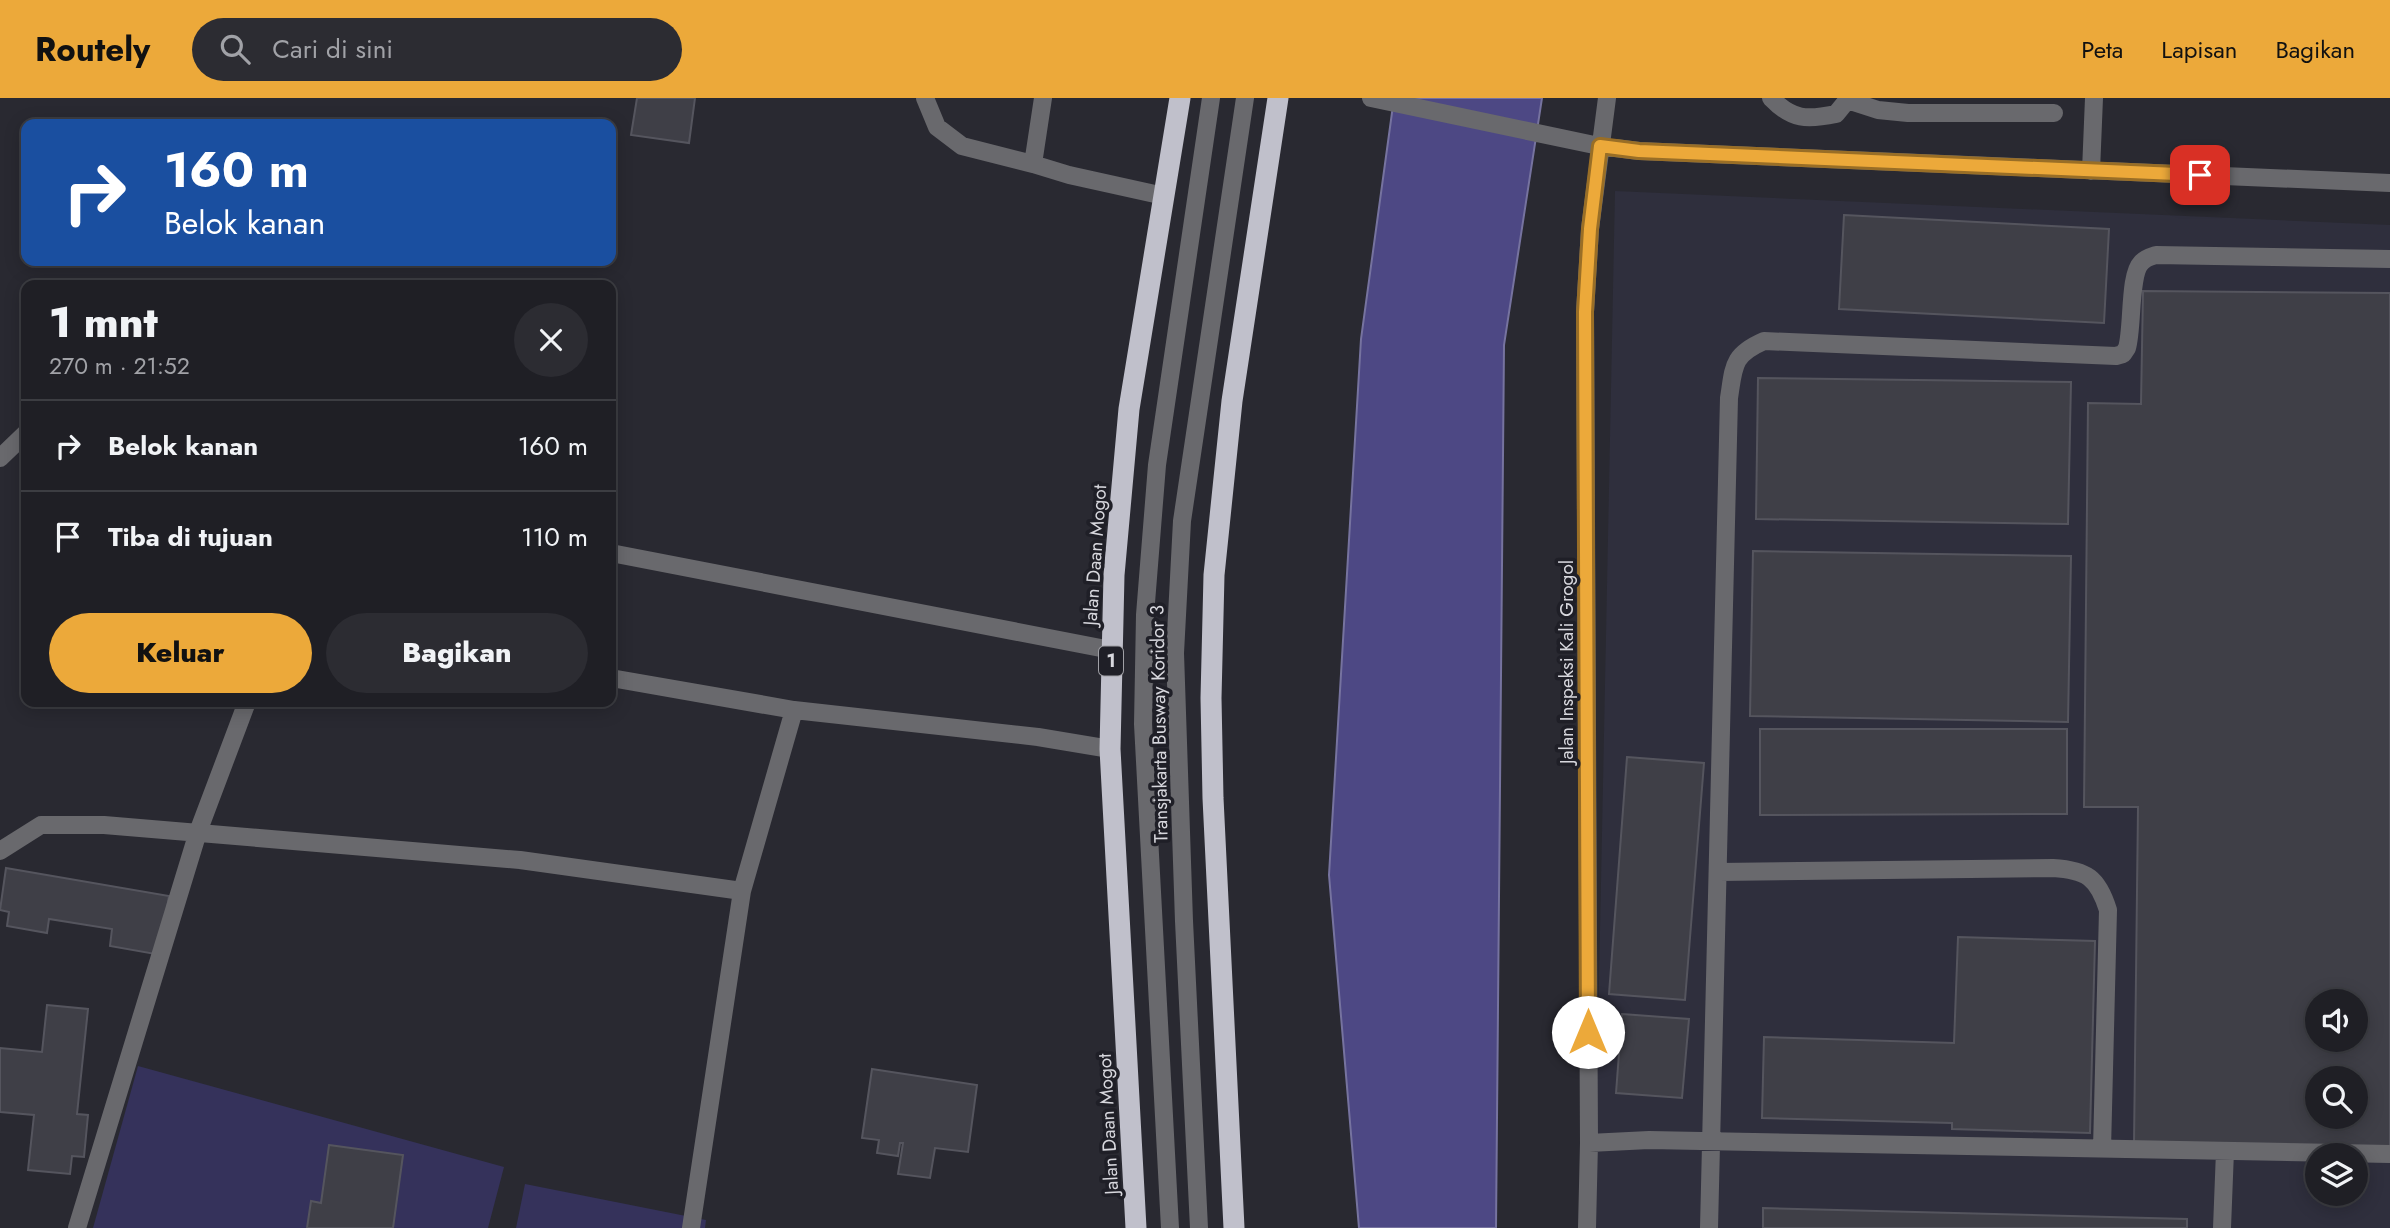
<!DOCTYPE html>
<html lang="id">
<head>
<meta charset="utf-8">
<style>
	body { margin:0; font-family:Jost,sans-serif; background:#2c2c32; color:#f1f3f6; height:100vh; display:flex; flex-direction:column; font-size:26px; white-space:nowrap }
	* { box-sizing:border-box; margin:0 }
	p { font-size:23px; color:#a1a2a7 }
	.icon { flex:none; width:38px; height:38px; fill:none; stroke:currentColor; stroke-width:2; stroke-linecap:round; stroke-linejoin:round }
	.map { position:relative; flex:1; overflow:hidden }
	.side { position:absolute; left:21px; top:182px; width:595px; height:427px; display:flex; flex-direction:column; background:#1f1f25; border-radius:14px; box-shadow:0 4px 18px #0003,0 0 0 2px #3c3d42 }
	.side>* { flex:none }
	.hud { position:absolute; left:21px; top:21px; width:595px; height:147px; border-radius:14px; box-shadow:0 4px 18px #0003,0 0 0 2px #3c3d42; background:#1a4fa0; color:#fff; overflow:hidden }
	.fabs { position:absolute; left:2305px; top:891px; display:grid; gap:14px }
	.fabs a { display:grid; place-items:center; width:63px; height:63px; border-radius:50%; background:#1f1f25; box-shadow:0 4px 18px #0003,0 0 0 2px #3c3d42; font-size:35px }
	.pin { position:absolute; display:grid; place-items:center; width:60px; height:60px; color:#fff; margin:-30px; border-radius:14px; box-shadow:0 4px 10px #0006 }
	.me { position:absolute; width:77px; margin:-38px; rotate:0deg; stroke-linejoin:round; filter:drop-shadow(0 0 5px #0008) }
	.turn { display:flex; align-items:center; gap:24px; height:147px; padding:0 28px; font-size:32px }
	.turn .icon { width:91px; height:91px; stroke-width:2.5 }
	.turn b { display:block; font-size:49px; line-height:60px }
	.round { display:grid; place-items:center; flex:none; width:74px; height:74px; border-radius:37px; background:#2c2c32 }
	.headline { display:flex; align-items:center; justify-content:space-between; height:119px; padding:0 28px }
	h1 { font-size:42px; font-weight:800; line-height:52px }
	.cta { display:flex; gap:14px; margin-top:auto; padding:14px 28px }
	.cta a { flex:1; height:80px; border-radius:42px; background:#eca93a; color:#111; font-size:28px; font-weight:800; line-height:80px; text-align:center }
	.cta a+a { background:#2c2c32; color:#f1f3f6 }
	ul { padding:0; list-style:none }
	li { display:flex; align-items:center; gap:21px; height:91px; padding:0 28px; border-top:2px solid #3c3d42 }
	li div { flex:1 }
	li b { display:block; font-size:26px }
	li em { font-style:normal }
	header { display:flex; align-items:center; gap:42px; box-sizing:border-box; height:98px; padding:0 35px; background:#eca93a; color:#111 }
	header strong { font-size:33px }
	nav { display:flex; gap:38px; margin-inline-start:auto; font-size:24px }
	.search { width:490px; height:63px; background:#2c2c32; display:flex; align-items:center; gap:18px; box-sizing:border-box; padding:0 24px; border-radius:38px; color:#a1a2a7; font-size:26px }
	.map>svg:first-child { display:block }
	.built { fill:#2f2f3d; fill-rule:evenodd }
	.green { fill:#35325b }
	.water { fill:#4d4884; stroke:#76739f; stroke-width:2 }
	.building { fill:#3f3f47; stroke:#55555e; stroke-width:2; fill-rule:evenodd }
	.lines { fill:none; stroke-linecap:round; stroke-linejoin:round }
	.minor { stroke:#69696d; stroke-width:18 }
	.highway { stroke:#c0c0cb; stroke-width:21 }
	.route-casing { stroke:#996e26; stroke-width:18 }
	.route { stroke:#eca93a; stroke-width:12 }
	.labels { text-anchor:middle; dominant-baseline:central; stroke-width:7; stroke-linejoin:round; paint-order:stroke }
	.shield { fill:#1f1f27; stroke:#a0a0a6; stroke-width:2 }
	.shield-label { font-size:18px; font-weight:bold; fill:#d7d7dd }
	.street-label { font-size:19px; fill:#d7d7dd; stroke:#1f1f27 }
</style>
</head>
<body>
<header>
<strong>Routely</strong>
<div class="search"><svg class="icon" aria-label="search" viewBox="0 0 24 24"><circle cx="10" cy="10" r="6"/><path d="M15 15l6 6"/></svg>Cari di sini</div>
<nav><a>Peta</a><a>Lapisan</a><a>Bagikan</a></nav>
</header>
<div class="map">
<svg width="2390" height="1130" viewBox="0 0 2390 1130">
	<rect width="100%" height="100%" fill="#292931"/>
	<!-- built -->
	<path class="built" d="M1615,93L2390,127V1130H1594ZM2317,903H2356V942H2317ZM2317,980H2356V1018H2317ZM2317,1057H2356V1096H2317Z"/>
	<!-- green -->
	<path class="green" d="M138,968L504,1069L488,1130H93Z
		M525,1086L706,1122L705,1130H516Z"/>
	<!-- water -->
	<path class="water" d="M1394,0H1542L1504,247L1496,1130H1359L1329,777L1361,241Z"/>
	<!-- building -->
	<path class="building" d="M637,0H695L689,45L631,37Z
		M1844,117L2109,131L2104,225L1839,211Z
		M2143,193L2390,195V1049L2134,1047L2138,709H2084L2088,305L2141,306ZM2317,903H2356V942H2317ZM2317,980H2356V1018H2317Z
		M1758,280L2071,284L2068,426L1756,421Z
		M1753,453L2071,458L2068,624L1750,618Z
		M1760,631H2067V716L1760,717Z
		M1627,659L1704,665L1685,902L1609,896Z
		M6,770L169,798L162,840L155,856L110,848L112,831L49,821L47,835L7,828L9,814L0,812Z
		M1958,839L2095,843L2090,1035L1952,1031V1025L1762,1020L1764,939L1954,945Z
		M47,907L88,911L77,1016L88,1017L84,1059L72,1058L70,1076L28,1072L34,1017L0,1014V950L42,954Z
		M1622,916L1689,921L1682,1000L1616,995Z
		M872,971L977,987L968,1054L935,1050L930,1080L898,1076L903,1045H900L898,1058L877,1055L879,1042L862,1040Z
		M329,1047L403,1057L393,1130H307L311,1103L321,1105Z
		M1763,1110L2187,1121V1130H1763Z"/>
	<g class="lines">
		<!-- minor -->
		<path class="minor" d="M925,0L937,29L962,48L1033,66
			M1043,0L1033,66L1069,77L1164,98
			M1371,0L1599,48L1639,53L2390,85
			M1771,0C1792,22 1807,22 1836,16L1849,0
			M1847,2L1878,12L1908,15H2054
			M2091,73L2094,0
			M0,360L26,335
			M611,455L1111,552
			M611,580L794,612
			M0,753L41,727H104L520,762L742,793L794,612L1038,639L1110,651
			M1719,774L2053,770C2087,772 2098,780 2108,812L2102,1051
			M1589,1045L1649,1042L2390,1056
			M77,1130L198,734L247,604
			M691,1130L742,793
			M1170,1130L1143,626L1145,517L1157,367L1211,0
			M1199,1130L1184,823L1175,555L1182,423L1245,0
			M1587,1130L1589,1045L1585,214L1590,131L1607,0
			M1709,1130L1729,300C1734,268 1732,257 1764,243L2116,258L2123,256L2127,250C2133,230 2129,177 2141,165C2145,160 2150,159 2156,157L2390,161
			M2222,1130L2225,1053"/>
		<!-- highway -->
		<path class="highway" d="M1136,1130L1110,651L1114,477L1129,311L1180,0
			M1234,1130L1213,700L1211,600L1214,477L1232,303L1278,0"/>
	</g>
	<g class="lines">
		<!-- route casing -->
		<g class="route-casing">
			<path id="route" d="M1588,934L1585,214L1590,131L1600,48L1639,53L2200,77"/>
		</g>
		<!-- route -->
		<use href="#route" class="route"/>
	</g>
	<g class="labels">
		<!-- shield labels -->
		<rect class="shield" x="1099" y="548.5" width="24" height="29" rx="5"/>
		<g class="shield-label">
			<text x="1111" y="563">1</text>
		</g>
		<!-- street labels -->
		<g class="street-label">
			<text transform="translate(1095 457) rotate(-86)">Jalan Daan Mogot</text>
			<text transform="translate(1566 564) rotate(-90)">Jalan Inspeksi Kali Grogol</text>
			<text transform="translate(1159 626) rotate(-91)">Transjakarta Busway Koridor 3</text>
			<text transform="translate(1108 1026) rotate(-93)">Jalan Daan Mogot</text>
		</g>
	</g>
</svg>
<div class="fabs">
<a><svg class="icon" aria-label="sound" viewBox="0 0 24 24"><path d="M4 9h4l5-4v14l-5-4H4zM17 9q2 3 0 6"/></svg></a>
<a><svg class="icon" aria-label="search" viewBox="0 0 24 24"><circle cx="10" cy="10" r="6"/><path d="M15 15l6 6"/></svg></a>
<a><svg class="icon" aria-label="layers" viewBox="0 0 24 24"><path d="M12 4l9 5-9 5-9-5zM3 14l9 5 9-5"/></svg></a>
</div>
<div class="pin" style="left:2200px;top:77px;background:#d93025"><svg class="icon" aria-label="arrive" viewBox="0 0 24 24"><path d="M6 21V4h12l-3 4 3 4H6"/></svg></div>
<svg class="me" style="left:1588px;top:934px" viewBox="-20 -20 40 40"><circle r="19" fill="#fff"/><path d="M0-13L10 11 0 6-10 11z" fill="#eca93a"/></svg>
<div class="hud">
<div class="turn"><svg class="icon" aria-label="right" viewBox="0 0 24 24"><path d="M7 20v-9h11M14 6l5 5-5 5"/></svg><div><b>160 m</b>Belok kanan</div></div>
</div>
<section class="side">
<div class="headline"><div><h1>1 mnt</h1><p>270 m · 21:52</p></div><a class="round"><svg class="icon" aria-label="close" viewBox="0 0 24 24"><path d="M6 6l12 12M18 6L6 18"/></svg></a></div>
<ul>
<li><svg class="icon" aria-label="right" viewBox="0 0 24 24"><path d="M7 20v-9h11M14 6l5 5-5 5"/></svg><div><b>Belok kanan</b></div><em>160 m</em></li>
<li><svg class="icon" aria-label="arrive" viewBox="0 0 24 24"><path d="M6 21V4h12l-3 4 3 4H6"/></svg><div><b>Tiba di tujuan</b></div><em>110 m</em></li>
</ul>
<div class="cta"><a>Keluar</a><a>Bagikan</a></div>
</section>
</div>
</body>
</html>
